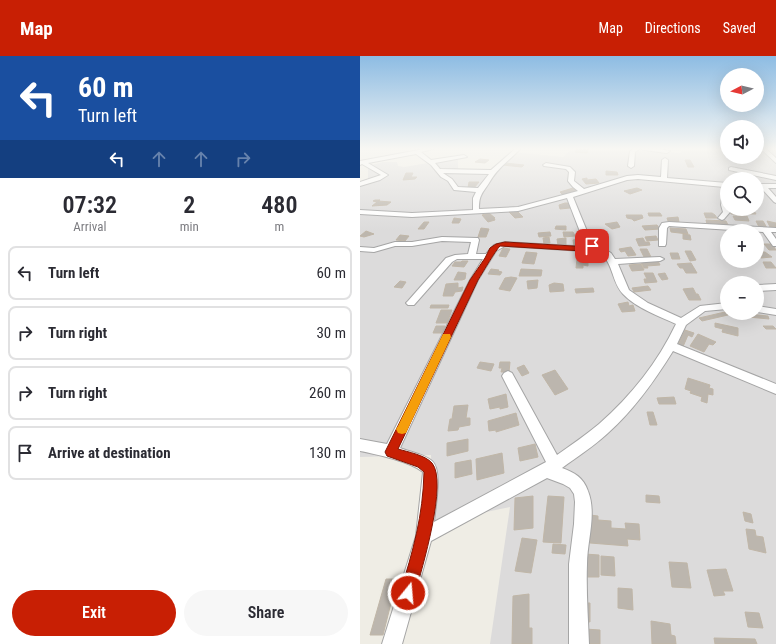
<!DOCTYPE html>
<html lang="en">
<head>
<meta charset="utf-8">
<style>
	body { margin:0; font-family:"Roboto Condensed",sans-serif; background:#f7f7f7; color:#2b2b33; height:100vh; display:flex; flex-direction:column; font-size:15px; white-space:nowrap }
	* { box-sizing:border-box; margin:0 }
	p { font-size:13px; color:#7c7c81 }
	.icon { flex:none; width:22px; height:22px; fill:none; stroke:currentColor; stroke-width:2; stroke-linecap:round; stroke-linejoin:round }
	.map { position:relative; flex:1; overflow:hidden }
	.sheet { display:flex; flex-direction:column; background:#fff; width:360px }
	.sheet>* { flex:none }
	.hud { background:#1a4fa0; color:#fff; overflow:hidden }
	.needle { width:26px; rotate:263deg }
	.buttons { position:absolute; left:360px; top:12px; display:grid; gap:8px }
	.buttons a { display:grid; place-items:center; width:44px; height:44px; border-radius:50%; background:#fff; box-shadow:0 4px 16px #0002; font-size:20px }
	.pin { position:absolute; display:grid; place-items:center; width:34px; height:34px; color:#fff; margin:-17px; border-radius:8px; box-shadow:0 2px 6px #0006 }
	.me { position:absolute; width:44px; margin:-22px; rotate:17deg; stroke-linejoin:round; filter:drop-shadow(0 0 3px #0008) }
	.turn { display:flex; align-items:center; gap:14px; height:84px; padding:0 12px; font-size:18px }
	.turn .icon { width:52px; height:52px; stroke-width:2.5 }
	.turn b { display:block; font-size:28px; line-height:34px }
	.lanes { display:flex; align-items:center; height:38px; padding:0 12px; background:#0003; justify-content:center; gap:20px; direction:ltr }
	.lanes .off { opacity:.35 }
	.eta { display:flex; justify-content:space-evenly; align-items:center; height:68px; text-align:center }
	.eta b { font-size:24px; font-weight:600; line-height:28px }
	.primary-button { display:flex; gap:8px; margin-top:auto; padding:8px 12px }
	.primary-button a { flex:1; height:46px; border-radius:24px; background:#c81f04; color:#fff; font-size:16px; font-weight:600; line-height:46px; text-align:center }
	.primary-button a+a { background:#f7f7f7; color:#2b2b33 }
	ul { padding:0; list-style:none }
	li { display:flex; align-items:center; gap:12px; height:54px; margin:0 8px 6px; padding:0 4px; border:2px solid #e1e1e2; border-radius:8px }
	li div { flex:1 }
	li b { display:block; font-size:15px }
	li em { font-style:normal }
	header { display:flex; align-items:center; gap:24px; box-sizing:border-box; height:56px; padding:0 20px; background:#c81f04; color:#fff }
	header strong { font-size:19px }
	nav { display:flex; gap:22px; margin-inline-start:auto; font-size:14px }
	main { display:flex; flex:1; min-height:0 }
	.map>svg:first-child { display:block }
	.residential { fill:#dcdbdb; fill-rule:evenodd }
	.building { fill:#bcb6ae; stroke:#c0b6a7 }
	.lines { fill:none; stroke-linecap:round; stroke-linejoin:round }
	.minor-casing { stroke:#a5a5a5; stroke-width:2 }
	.minor { fill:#fff; fill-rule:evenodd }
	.route { fill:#c81f04; stroke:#821403 }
	.slow { fill:#f59e0b }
</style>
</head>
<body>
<header>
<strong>Map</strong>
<nav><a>Map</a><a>Directions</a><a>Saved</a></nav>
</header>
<main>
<section class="sheet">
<div class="hud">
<div class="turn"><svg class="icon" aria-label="left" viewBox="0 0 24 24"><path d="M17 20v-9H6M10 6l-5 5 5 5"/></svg><div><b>60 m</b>Turn left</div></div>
<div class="lanes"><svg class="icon" aria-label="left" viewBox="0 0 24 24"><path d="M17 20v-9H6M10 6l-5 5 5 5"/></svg><svg class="icon off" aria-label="ahead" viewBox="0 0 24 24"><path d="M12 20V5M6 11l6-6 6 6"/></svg><svg class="icon off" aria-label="ahead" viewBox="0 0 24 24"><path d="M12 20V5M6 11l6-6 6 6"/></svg><svg class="icon off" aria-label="right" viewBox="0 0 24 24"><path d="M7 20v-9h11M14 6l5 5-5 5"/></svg></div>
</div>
<div class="eta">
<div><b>07:32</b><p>Arrival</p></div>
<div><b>2</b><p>min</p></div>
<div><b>480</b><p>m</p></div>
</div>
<ul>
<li><svg class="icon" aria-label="left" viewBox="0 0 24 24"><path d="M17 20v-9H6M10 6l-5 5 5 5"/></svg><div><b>Turn left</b></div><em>60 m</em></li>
<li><svg class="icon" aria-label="right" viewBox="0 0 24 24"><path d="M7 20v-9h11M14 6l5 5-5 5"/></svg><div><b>Turn right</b></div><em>30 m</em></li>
<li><svg class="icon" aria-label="right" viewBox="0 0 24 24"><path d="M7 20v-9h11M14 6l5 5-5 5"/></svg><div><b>Turn right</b></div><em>260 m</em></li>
<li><svg class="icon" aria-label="arrive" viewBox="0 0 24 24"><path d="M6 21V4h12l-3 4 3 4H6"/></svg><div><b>Arrive at destination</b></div><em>130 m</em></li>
</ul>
<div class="primary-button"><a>Exit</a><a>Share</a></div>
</section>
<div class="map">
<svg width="416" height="588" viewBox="0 0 416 588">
	<rect width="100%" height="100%" fill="#efede5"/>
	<!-- residential -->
	<path class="residential" d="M211,93H269L321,97V93H367V101H397V93H416V588H130L150,451L73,467L71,399L0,401V128L8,127V110L23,106H37L38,110L44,111L98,102V114L129,115L152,96L203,101ZM367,123H397V153H367ZM367,175H397V205H367ZM367,227H397V257H367Z"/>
	<!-- building -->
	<path class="building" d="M216,93H229L226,94L228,95L227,97L215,96L216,94H220Z
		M120,103L129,104L125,107L115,106Z
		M325,104H330L334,111H328Z
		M145,107L164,109L162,111L142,109Z
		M246,115L257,116L258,119H246Z
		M46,117H53L51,121H57L55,123L43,124Z
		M227,122V124L236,123L239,127L226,128L222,123Z
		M109,126H119L114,132H108Z
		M213,132L217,135L203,139L200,136Z
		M277,132L282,134L270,138L264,135Z
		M15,144H20L18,145L31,146L27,149L12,150L17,146L13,145Z
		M205,147H209L210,152L200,153L199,149Z
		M384,153H393L396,158H386L382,154Z
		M156,154L163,161L155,162L149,156Z
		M370,156L384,157L385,159L371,158Z
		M129,157L135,162H134L135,164L128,166L122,159Z
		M288,157H300L302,160H289Z
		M344,157H352L355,159L357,162H346Z
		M266,159H282L283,162L274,165L272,163L267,162Z
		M373,160H387L389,165L375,164Z
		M318,161L319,166L308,165L307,162Z
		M94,162L101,163L99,167H92Z
		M346,164L366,165L368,169L347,168Z
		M396,165H403L407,172L399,171Z
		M407,165L416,167V171H410Z
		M64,166H69L64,173H58Z
		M257,166L260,171L252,173L245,168Z
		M297,169L300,173L285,174L282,170Z
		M196,170H206V174L195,173Z
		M121,172L129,173L126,181H118Z
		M310,172L326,173L328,178L311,176Z
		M6,175L14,178L4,181L0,180Z
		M190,176L191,180L179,181L178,177Z
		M203,176H213L215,180L204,181Z
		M323,178L330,179L331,184L323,183Z
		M40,179L49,180L45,185L36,184Z
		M296,180L298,184L287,185L285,181Z
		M189,181L190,187L184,188L183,182Z
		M206,182V189H198L197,183Z
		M283,182L285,186H289L290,189L279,190L276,183Z
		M220,183L222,189L214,190L213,184Z
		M404,188H412L416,194H409Z
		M271,191L276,199L268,200L265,195L261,196L259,193Z
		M143,192L150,193L146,201L139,200Z
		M280,193H287L291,201H284Z
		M325,195H331L336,204L330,205Z
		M166,196L177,197L174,208L162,207Z
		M397,196H405L412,201L401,202Z
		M310,197H318L320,203H312Z
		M217,203L224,204V206L228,207V210L223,209V212H216Z
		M102,205H108L104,211L92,210L95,206H101Z
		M298,205L300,209L287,210L288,212H284L281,206Z
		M403,206H411L416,212H406Z
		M331,207L337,217H326L323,212H320L317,208Z
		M281,208L284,214L272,215L269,209Z
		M131,213L139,214L138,215L142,216L140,219L128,218Z
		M161,213L182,214L181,220H159Z
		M98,216L106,217L105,223L102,224H94Z
		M284,217H293L297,226L285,227L284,223H287Z
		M305,217L308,223L302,224L298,218Z
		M151,221L157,222L150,235L139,233L145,222Z
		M178,224L177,232L168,233L167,225Z
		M40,225L46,226L42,232L34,231Z
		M98,227V232L103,231L102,235L95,236L93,240H83L86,228Z
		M194,227L203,228L204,235L190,236L189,229Z
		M288,230L291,234L274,236L272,232Z
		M233,232L234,236L216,237L215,233Z
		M333,232L336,238H338L341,244H329L323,233Z
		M268,246L269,250L273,249L275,255L262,256L258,248Z
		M71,249H89L88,252H70Z
		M81,254H92L87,267H76Z
		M365,256L368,259L342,265L339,262Z
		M377,257L408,260L409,263L378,260Z
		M355,267L378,272V280L362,276L363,273L355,271Z
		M76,270H85L82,277H73Z
		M403,270H413L416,273H406Z
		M325,274L334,277L332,281L328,279L322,293L317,291Z
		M338,278L356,286L353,289L349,288L344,296L330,290Z
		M120,306L134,308L131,315L117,312Z
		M140,306H150L149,316H141L142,312H139Z
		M164,309L169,317L162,320L157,312Z
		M195,314L208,333L195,339L182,319Z
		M328,322L350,329L349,332L353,333V339L348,338L347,347L341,345L342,341L330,337L331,335L325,333Z
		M146,338L148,351L140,353V351L130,353L128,343Z
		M314,341L316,348H299L297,342Z
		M108,349L106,362H110V369L99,371L98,374L88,375L90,363H92L94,350Z
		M287,356H293L297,369H290Z
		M156,357L159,369L136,376V374L129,375L128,365Z
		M108,383V395L87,400V387Z
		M175,388L178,401L160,405L158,392Z
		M142,397L144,417L117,424L116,403Z
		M111,404L112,418L95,422V407Z
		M286,439L299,440L300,447L286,446Z
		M173,440V472L154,474L155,442Z
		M188,440L204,441L201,487L183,486Z
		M383,456L391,458L393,467L385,465Z
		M230,459L238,460V464L251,465V472L266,473L265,467L279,468L280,484L267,483L268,490L230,487Z
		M386,473L395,474L396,480L403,481L406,497L389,493Z
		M162,482L177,484L171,517L155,515Z
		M193,488L206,489L205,498L192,497Z
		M225,498L239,499V521H225Z
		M241,500L254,501L255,520L241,519Z
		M309,506L327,507L331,532L312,531Z
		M366,513L373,535H363L365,539L354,540L347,514Z
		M26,523H37L23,579H10Z
		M258,532L272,533L273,554L258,552Z
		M169,538V572H172V588H152L153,540Z
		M224,547H230V566L223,565Z
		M385,556L399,557L403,572L388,571Z
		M291,565L310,568L311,579L315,580L316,588H292Z
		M225,573L240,574V588H225Z
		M354,582L395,583L397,588H355Z"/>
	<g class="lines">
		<!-- minor casing -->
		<g class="minor-casing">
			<path id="minor" d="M64,93H73L61,96L71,104L104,99L107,101L75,107L80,113L131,114L155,93H160C148,106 139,110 129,127C122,138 119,139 119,153L158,151L218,135L213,131L208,125L209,116L206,113L184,110L183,109L186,107L210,111L215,116L214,125L224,133L267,120L278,119L301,121L302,104L305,102L308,104L307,122L367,127V153H369L370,156L364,163L362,164L358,162L363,156L361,149L364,131L278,123L267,124L213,141L231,185L251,197L255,203L300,201L304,203L300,205L258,208L269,234L288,247L321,262L340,250L367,247V253L345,255L326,269L317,288L416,328V338L313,295C295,324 274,354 248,377C234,390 217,401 202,412C215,417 223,421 228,435C237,458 227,485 227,508C226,535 228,561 229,588H209V508L214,468L215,446L214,438L210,432L203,428L187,422L71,485L42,588H22L56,480L63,416C51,406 16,398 0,395V383L27,388L110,224L123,203H97L92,206L54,249H48L46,247L48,245L86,202L95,199L108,198L111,186L82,185L52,190H35L14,196L0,195V191L14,192L35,186H52L82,181L118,182L119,184L116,198H126L134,189L145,186L231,191L224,186L207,142L158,155L52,161L0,158V154L52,157L113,154V142L116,136L94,134L88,125L81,121L71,109L56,98L8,107L28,119L20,124L0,130V126L21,119L2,108L0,109V105ZM83,117L129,118L118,132L98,131L92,123ZM145,190L239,196C254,207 251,225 263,238C276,252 299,260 316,268C298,306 271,340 239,368C226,379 211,389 197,399L152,317L148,315L144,317L142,320L186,406L74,466C75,452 83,414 72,405C64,398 50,396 40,392L118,224L136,195Z
				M273,93H279L275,96L274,110L271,112L268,110L270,95Z
				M282,93H300L310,95L307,97L284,94Z
				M401,93H406L416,102V107Z
				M371,111L416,120V124L369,114V112Z
				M397,128H416V132H408L416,141V147L414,146L401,132H397Z
				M309,166L416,172V176H411L416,183V190H413L403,176L309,170L307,172L306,188L305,190H299V172L302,167Z
				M416,228V234L397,235V229Z
				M397,250L416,253V259L397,256Z"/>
		</g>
		<!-- minor -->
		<use href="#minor" class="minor"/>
	</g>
	<!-- sky -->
	<linearGradient id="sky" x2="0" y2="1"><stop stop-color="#8dbce3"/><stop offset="0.53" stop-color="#f8f7f3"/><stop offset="1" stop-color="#f8f7f3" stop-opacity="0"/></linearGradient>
	<rect width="416" height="175" fill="url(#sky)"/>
	<!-- route -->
	<path class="route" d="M145,186L230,191L229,190L232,188L243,194L239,196L140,190C135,195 123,216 118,224L38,393C48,396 65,399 72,407C88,426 62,513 55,537L53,542L48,544L42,542L40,537C53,495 63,460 64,416L58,411L27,400L25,396L110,224L125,202L130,192L136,188Z"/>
	<!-- slow -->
	<path class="slow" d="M83,278H90L91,281L46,377L42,378L38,377L36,373L38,370Z"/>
</svg>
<div class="buttons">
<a><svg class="needle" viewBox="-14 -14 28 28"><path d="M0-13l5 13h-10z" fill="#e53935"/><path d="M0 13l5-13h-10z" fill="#7c7c81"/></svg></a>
<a><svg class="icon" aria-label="sound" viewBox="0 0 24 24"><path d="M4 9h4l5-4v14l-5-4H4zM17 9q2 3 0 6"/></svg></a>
<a><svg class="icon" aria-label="search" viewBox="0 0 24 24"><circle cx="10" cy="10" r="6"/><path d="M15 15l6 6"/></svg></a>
<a>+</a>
<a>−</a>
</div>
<div class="pin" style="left:232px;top:190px;background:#d93025"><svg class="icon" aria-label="arrive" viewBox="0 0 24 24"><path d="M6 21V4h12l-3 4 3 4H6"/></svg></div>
<svg class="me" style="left:48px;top:537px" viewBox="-20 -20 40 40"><circle r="17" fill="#c81f04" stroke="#fff" stroke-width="3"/><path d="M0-11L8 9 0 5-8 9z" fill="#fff"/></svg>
</div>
</main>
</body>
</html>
